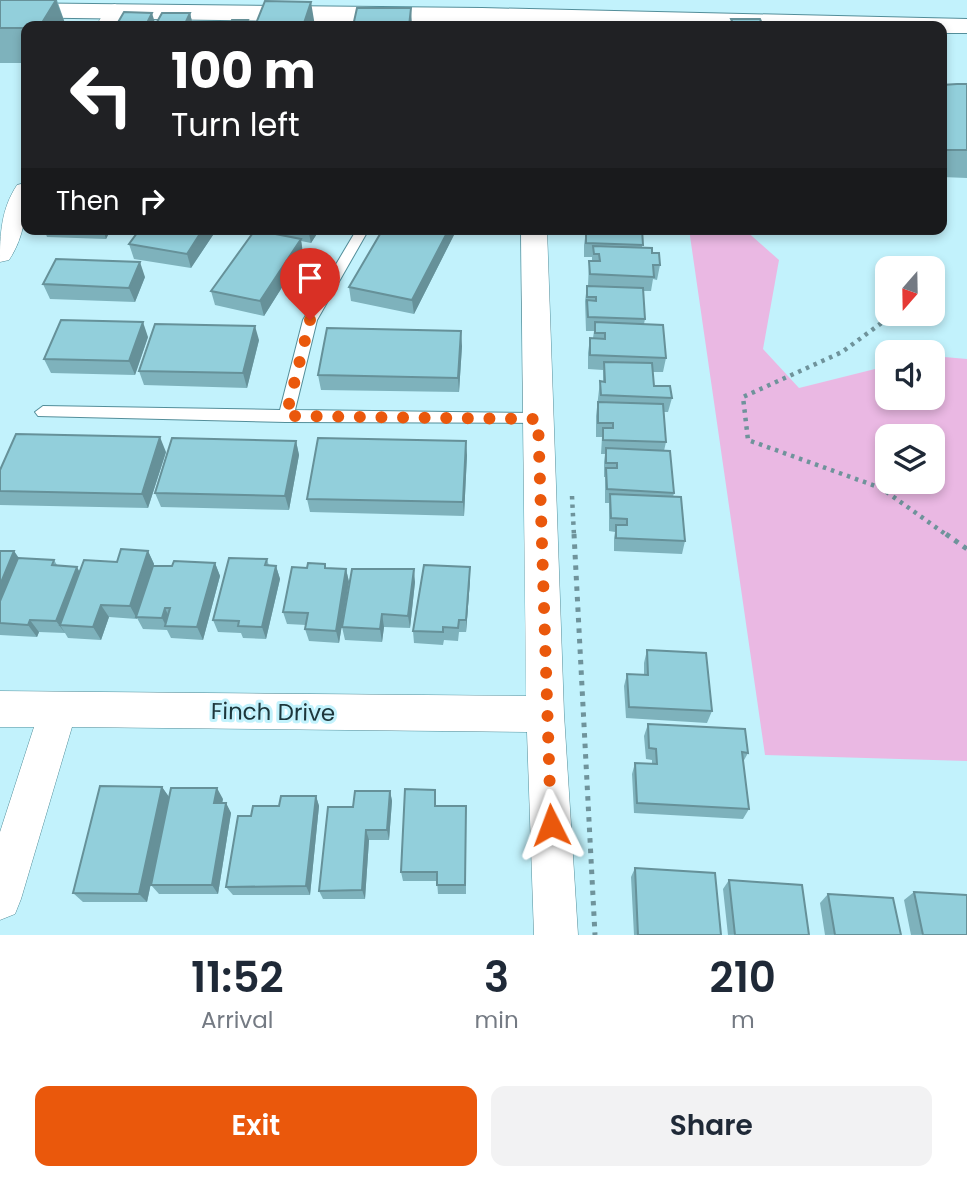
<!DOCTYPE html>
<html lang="en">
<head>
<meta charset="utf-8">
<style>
	body { margin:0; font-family:Poppins,sans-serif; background:#f2f2f3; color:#1f2937; height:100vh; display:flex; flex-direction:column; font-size:26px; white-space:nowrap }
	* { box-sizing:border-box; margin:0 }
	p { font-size:23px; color:#747a83 }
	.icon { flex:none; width:38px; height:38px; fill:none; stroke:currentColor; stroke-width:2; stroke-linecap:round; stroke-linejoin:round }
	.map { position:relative; height:935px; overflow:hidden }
	.details { display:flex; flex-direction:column; background:#fff; flex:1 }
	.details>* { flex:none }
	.hud { position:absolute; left:21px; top:21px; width:926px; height:214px; border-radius:14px; box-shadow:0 4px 10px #0003; background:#202124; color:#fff; overflow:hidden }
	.needle { width:46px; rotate:200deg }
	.buttons { position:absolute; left:875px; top:256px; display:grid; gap:14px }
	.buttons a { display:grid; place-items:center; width:70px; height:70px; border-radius:14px; background:#fff; box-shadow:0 4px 10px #0003; font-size:35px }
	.pin { position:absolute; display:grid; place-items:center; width:60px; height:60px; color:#fff; margin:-72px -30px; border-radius:50% 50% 50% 0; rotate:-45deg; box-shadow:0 0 7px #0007 }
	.pin .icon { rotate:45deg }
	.me { position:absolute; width:77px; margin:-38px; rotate:357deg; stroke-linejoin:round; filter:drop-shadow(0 0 5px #0008) }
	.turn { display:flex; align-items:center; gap:24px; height:147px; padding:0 35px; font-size:32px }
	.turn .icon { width:91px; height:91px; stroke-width:2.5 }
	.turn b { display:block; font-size:49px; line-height:60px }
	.then { display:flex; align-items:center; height:66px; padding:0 35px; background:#0003; gap:14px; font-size:26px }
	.eta { display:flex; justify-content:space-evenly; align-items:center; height:119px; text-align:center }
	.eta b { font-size:42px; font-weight:600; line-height:49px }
	.action { display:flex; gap:14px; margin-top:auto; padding:14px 35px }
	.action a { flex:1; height:80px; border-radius:14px; background:#ea580c; color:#fff; font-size:28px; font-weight:600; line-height:80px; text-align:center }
	.action a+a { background:#f2f2f3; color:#1f2937 }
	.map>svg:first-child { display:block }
	.green { fill:#eab8e3; fill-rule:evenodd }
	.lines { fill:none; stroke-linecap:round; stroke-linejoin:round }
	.lane-casing { stroke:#538e9a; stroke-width:2 }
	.street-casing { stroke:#538e9a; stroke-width:1 }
	.secondary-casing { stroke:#538e9a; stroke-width:2 }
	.path-far1 { stroke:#6f939b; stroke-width:4.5; stroke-dasharray:3.5 5; stroke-linecap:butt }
	.path { stroke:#6f939b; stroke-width:5; stroke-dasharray:4.5 6; stroke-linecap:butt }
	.lane { fill:#fff; fill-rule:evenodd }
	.street { fill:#fff; fill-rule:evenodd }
	.secondary { fill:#fff; fill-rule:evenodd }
	.wall { fill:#7eb2bc }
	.shaded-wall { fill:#669199 }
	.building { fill:#92cfdb; stroke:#669199; stroke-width:2 }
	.route { stroke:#ea580c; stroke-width:12; stroke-dasharray:0 21.6 }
	.labels { text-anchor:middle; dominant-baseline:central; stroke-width:6; stroke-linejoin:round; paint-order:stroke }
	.near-street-label { font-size:23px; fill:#1d363b; stroke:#c2f2fc }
</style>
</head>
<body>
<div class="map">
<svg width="967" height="935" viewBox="0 0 967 935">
	<rect width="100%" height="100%" fill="#c2f2fc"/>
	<!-- green -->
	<path class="green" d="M689,229H744L779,260L763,349L799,388L887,366V397H933V356L967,359V761L765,755ZM887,436H933V481H887Z"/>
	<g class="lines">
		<!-- lane casing -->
		<g class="lane-casing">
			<path id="lane" d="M357,229H369L317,320L295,410L538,413L543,415L546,419L543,423L286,422L38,416L35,412L43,406L280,410L303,320Z"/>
		</g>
		<!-- street casing -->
		<g class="street-casing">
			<path id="street" d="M115,4L125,10L116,26H96L108,6Z
				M26,183C27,210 25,236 9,260L0,262C0,234 1,209 17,185Z
				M521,229H547L564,714L578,935H534L527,732L72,727L21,899L15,914L0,920V832L34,727H0V691L526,696Z"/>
		</g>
		<!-- secondary casing -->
		<g class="secondary-casing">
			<path id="secondary" d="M0,3L482,8L967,19V33H942V26H659L0,17Z"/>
		</g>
		<!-- path-far1 -->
		<path class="path-far1" d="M895,313L842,352L743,397L748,440L881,488L948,536
			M572,496L574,536"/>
		<!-- path -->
		<path class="path" d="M574,534L595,935
			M946,534L967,549"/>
		<!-- lane -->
		<use href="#lane" class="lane"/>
		<!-- street -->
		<use href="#street" class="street"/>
		<!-- secondary -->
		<use href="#secondary" class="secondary"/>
	</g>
	<!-- wall -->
	<path class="wall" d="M0,0H57L66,26H26V63H0Z
		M124,12L156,26H117V24Z
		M190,13L193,26H158L157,22Z
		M967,84V178L942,177V85Z
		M44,229H111L106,239L47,237Z
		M217,229L191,268L134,259L129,244Z
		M263,229H320L311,243L301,241L303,254L264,316L215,305L211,291L263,232Z
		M383,229H457L414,314L351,301L349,287Z
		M593,229H642V248L652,253L660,265L657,280L653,279L651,291H643L645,319L644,324L666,358L663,372H653L654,386L672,398L668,412H664L666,442L664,451L674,493L673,497L685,541L682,554L614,551V538L615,532L609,531V503H605V477H604V462L605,454H601L602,437H596V416L600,381L603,382V370L588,369V353L590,338H593L594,331H586L585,301L587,286H588L589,261H592V257H584V245L586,231H593Z
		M145,277L135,302L50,299L43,284Z
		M148,337L135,375L51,373L44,359Z
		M259,340L247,388L144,385L139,371Z
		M462,346L459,392L321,390L318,375Z
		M296,441L299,455L289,510L161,507L155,493Z
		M166,452L148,508L0,505V470Z
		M467,455L464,516L310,512L307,499Z
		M14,551L19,558L54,560L57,565L80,572L117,562L148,551L154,564V566H172L215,563L220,576L203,640L171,638L167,630L143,629L137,618V619L109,617L101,640L68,638L65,633L39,632L37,637L0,635V623Z
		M267,559L269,566H276L280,579L266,639L243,638L241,633L218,632L213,620Z
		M327,568L346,569L349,582L339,643L309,641L305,629L306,625L287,624L283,612Z
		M470,580L466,632H459L458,641L444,640L443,645L414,643L413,631Z
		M415,582L410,628L384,627L382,642L345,640L342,627Z
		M647,650L712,711L707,723L626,718L624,686L627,674L644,675V663Z
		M648,724L748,753L743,762L749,809L743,819L634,813L632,774L635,763L652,764V760L646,759L644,736Z
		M162,787L169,797L147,902H83L73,893Z
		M390,791L392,801L389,840H369L365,899H323L319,891L353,807Z
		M316,796L319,806L310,895H233L226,887L279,806Z
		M223,799L222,803H226L231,813L218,894H159L151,885Z
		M436,800V806L466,816V894H438L437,881H403L401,872Z
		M635,868L721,935H634L631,877Z
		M729,880L809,935H728L723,889Z
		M914,892L967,935H911L904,900Z
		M828,894L901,935H825L820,903Z"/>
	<!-- shaded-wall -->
	<path class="shaded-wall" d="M56,0L66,26H40Z
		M311,2L315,26H303Z
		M411,8L412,26H409Z
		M152,13L156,26H146V25Z
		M190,13L193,26H184Z
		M103,229H111L106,239Z
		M203,229H217L191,268L187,254Z
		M308,229H320L311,243Z
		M449,229H457L414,314L412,300Z
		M301,239L303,254L264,316L260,301Z
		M140,262L145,277L135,302L129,288Z
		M143,322L148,337L135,375L129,361Z
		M255,326L259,340L247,388L243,373Z
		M461,331L462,346L459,392L458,378Z
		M160,437L166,452L148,508L142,494Z
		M296,441L299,455L289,510L285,496Z
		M466,441L467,455L464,516L463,502Z
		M14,551L23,565L0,620V585Z
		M148,551L154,564L137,619L130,606Z
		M215,563L220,576L203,640L197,627Z
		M276,566L280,579L266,639L262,627Z
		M77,567L84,580L60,625L65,633L56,621Z
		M470,567V580L466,632V620Z
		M346,569L349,582L339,643L336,631Z
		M414,569L415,582L410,628L408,616Z
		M101,605L109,617L101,640L93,627Z
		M165,608L171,621L166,626L162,618Z
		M382,614L384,627L382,642L380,629Z
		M30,620L39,632L37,637L28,625Z
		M162,787L169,797L147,902L139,894Z
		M217,788L223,799L220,813L214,803Z
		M390,791L392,801L389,840L387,830Z
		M316,796L319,806L310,895L306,886Z
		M226,803L231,813L218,894L212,885Z
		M366,830L369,840L365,899L362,890Z"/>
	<!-- building -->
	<path class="building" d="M0,0H56L40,26H26V28H0Z
		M265,1L311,2L303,26H255Z
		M357,8H411L409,26H353Z
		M124,12L152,13L146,25L117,24Z
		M162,13H190L184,26H163L164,22H157Z
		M731,19H760L763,26H734Z
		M232,20H248L245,26H230Z
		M957,84H967V150H942V85Z
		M140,229H203L187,254L129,244Z
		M383,229H449L412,300L349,287Z
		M595,229H642L643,245L586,243V231H595Z
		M255,230L301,239L260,301L211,291Z
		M593,246L652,248V253H659L660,265H653L654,277L590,274L589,261H600L599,254H594Z
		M56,259L140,262L129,288L43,284Z
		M587,286L643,288L645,319L588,317L587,300L596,301V297H587Z
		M61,320L143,322L129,361L44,359Z
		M595,322L663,325L666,358L590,355V338L605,339V333H595Z
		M155,324L255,326L243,373L139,371Z
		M327,328L461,331L458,378L318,375Z
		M604,362L652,363L654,386H670L672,398L601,395L600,381L605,382Z
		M598,402L663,404L666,442L603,440V428H613V423H598Z
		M16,434L160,437L142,494L0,491V470Z
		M172,438L296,441L285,496L155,493Z
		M318,438L466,441L463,502L307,499Z
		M606,448L670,451L674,493L607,489L606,468H617V463H606Z
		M610,494L681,497L685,541L616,538V525H627V519L611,518Z
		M121,549L148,551L130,606L101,605L93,627L60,625L84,560L117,562Z
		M0,551H14L0,585Z
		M18,558L54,560L52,565L77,567L56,621L30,620L28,625L0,623V601Z
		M229,558L267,559L265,565L276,566L262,627L238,626L239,621L213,620Z
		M174,561L215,563L197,627L165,626L170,608H165L162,618L136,617L153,566H172Z
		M308,563L325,564V568L346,569L336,631L305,629L308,613L283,612L292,567L307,568Z
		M424,565L470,567L466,620H459L458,628L443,627V632L413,631Z
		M352,569H414L408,616L382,614L380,629L342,627Z
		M647,650L706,653L712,711L629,707L627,674L648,675Z
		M648,724L745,729L748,753L742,752L749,809L637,803L635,763L657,764L656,749L649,748Z
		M100,786L162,787L139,894L73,893Z
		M171,788H217L214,803H226L212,885H151Z
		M405,789L435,790V806H466L465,885H437V872H401Z
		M355,791H390L387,830H366L362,890L319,891L328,807H353Z
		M281,796H316L306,886L226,887L238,816H251L253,806H279Z
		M635,868L715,873L721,935H638Z
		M729,880L802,885L809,935H735Z
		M914,892L967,895V935H923Z
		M828,894L893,898L901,935H835Z"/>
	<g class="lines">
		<!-- route -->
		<path class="route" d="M310,320L286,416L538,419L551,825"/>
	</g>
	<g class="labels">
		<!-- near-street labels -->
		<g class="near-street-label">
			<text transform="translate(273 712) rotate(1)">Finch Drive</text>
		</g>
	</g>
</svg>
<div class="buttons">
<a><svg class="needle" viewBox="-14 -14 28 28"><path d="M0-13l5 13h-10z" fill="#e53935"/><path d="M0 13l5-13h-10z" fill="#747a83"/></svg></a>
<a><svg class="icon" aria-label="sound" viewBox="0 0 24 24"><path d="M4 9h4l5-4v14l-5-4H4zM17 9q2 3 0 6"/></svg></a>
<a><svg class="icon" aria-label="layers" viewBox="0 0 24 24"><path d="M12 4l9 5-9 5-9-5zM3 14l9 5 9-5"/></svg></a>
</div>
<div class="pin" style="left:310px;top:320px;background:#d93025"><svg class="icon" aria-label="arrive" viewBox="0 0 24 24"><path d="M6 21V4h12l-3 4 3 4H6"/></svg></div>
<svg class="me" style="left:551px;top:825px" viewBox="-20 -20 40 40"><path d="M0-17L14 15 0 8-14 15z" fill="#ea580c" stroke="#fff" stroke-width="4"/></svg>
<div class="hud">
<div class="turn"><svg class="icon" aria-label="left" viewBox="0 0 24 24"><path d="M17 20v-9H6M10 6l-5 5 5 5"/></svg><div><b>100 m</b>Turn left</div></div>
<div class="then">Then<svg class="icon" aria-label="right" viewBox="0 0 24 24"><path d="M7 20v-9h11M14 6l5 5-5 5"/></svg></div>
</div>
</div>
<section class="details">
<div class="eta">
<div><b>11:52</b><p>Arrival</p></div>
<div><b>3</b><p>min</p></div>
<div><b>210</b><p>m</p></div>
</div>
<div class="action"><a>Exit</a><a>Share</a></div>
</section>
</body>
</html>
